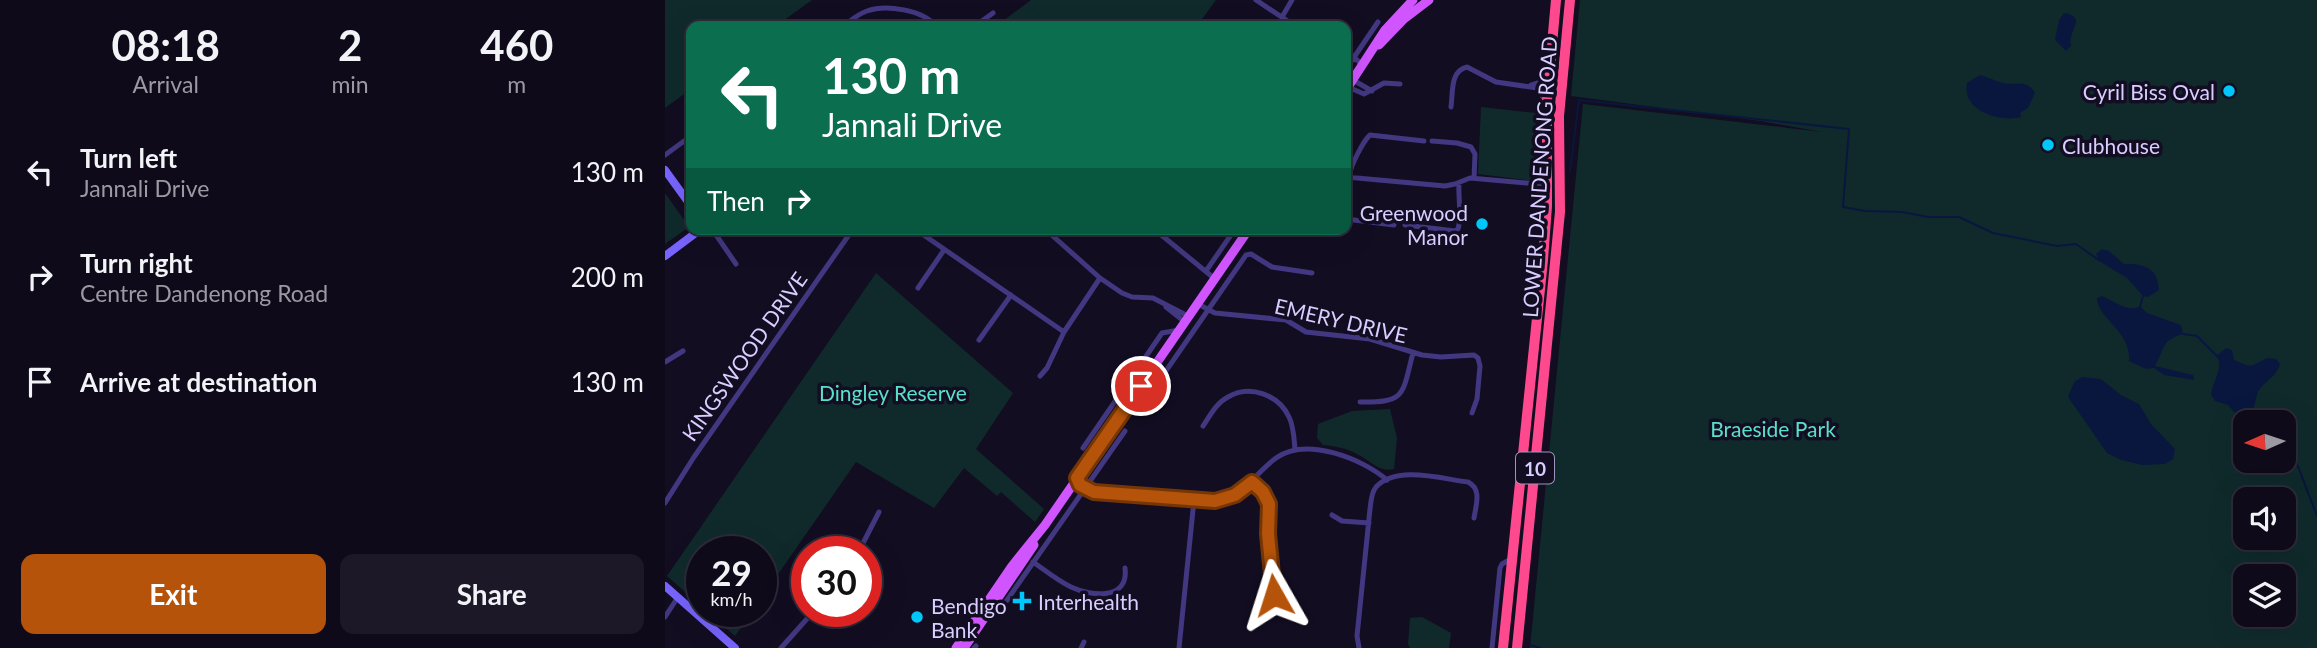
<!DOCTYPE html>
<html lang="en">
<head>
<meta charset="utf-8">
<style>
	body { margin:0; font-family:Lato,sans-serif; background:#1c1827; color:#f1f3f6; height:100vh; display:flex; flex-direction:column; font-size:26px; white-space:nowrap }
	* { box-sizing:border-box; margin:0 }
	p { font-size:23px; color:#9b9aa2 }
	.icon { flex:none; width:38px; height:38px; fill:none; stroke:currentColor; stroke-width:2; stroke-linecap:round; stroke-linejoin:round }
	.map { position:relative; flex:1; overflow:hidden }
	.panel { display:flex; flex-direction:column; background:#0e0a1a; width:665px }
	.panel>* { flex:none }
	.guide { position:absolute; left:21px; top:21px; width:665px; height:214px; border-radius:14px; box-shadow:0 7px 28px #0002,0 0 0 2px #2e2b39; background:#0b6e4f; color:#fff; overflow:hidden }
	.needle { width:46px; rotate:267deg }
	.controls { position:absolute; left:1568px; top:410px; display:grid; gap:14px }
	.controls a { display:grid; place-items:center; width:63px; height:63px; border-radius:14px; background:#0e0a1a; box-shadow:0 7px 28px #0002,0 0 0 2px #2e2b39; font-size:35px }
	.speed { position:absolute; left:21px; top:536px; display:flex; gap:14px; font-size:35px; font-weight:700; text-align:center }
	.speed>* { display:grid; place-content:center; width:91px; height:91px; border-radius:50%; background:#0e0a1a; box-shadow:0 7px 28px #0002,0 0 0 2px #2e2b39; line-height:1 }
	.speed small { font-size:18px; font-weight:400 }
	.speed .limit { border:10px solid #d22; background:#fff; color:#111 }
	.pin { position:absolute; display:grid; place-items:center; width:60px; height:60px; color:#fff; margin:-30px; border:4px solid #fff; border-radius:50%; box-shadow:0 2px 7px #0007 }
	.me { position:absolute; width:77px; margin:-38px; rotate:354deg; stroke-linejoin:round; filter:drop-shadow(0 0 5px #0008) }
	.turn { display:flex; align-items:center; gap:24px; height:147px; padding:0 21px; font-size:32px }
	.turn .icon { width:91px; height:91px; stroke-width:2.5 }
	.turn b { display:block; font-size:49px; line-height:60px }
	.then { display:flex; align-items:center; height:66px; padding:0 21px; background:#0003; gap:14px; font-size:26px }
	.eta { display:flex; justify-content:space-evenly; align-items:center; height:119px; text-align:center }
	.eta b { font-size:42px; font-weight:700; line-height:49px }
	.button { display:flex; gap:14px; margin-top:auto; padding:14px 21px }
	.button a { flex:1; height:80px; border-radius:14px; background:#b45309; color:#fff; font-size:28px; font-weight:700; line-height:80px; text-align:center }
	.button a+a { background:#1c1827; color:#f1f3f6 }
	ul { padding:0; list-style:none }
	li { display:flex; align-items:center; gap:21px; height:105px; padding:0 21px }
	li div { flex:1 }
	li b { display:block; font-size:26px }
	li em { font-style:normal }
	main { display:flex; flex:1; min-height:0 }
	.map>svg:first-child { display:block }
	.green { fill:#102a2c; fill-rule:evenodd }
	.water { fill:#09173f }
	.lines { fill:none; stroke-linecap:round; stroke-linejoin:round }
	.stream { stroke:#09173f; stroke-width:2 }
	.street { stroke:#423881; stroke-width:5 }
	.secondary { stroke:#7865ff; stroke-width:8 }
	.primary { stroke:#d055ff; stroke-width:9 }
	.highway { stroke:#ff498e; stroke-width:10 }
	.route-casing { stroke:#753606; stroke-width:18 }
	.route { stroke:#b45309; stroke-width:12 }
	.poi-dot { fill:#00c7f9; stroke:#130d22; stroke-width:2.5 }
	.labels { text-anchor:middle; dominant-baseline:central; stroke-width:7; stroke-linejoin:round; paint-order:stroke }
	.shield { fill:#130d22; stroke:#9e94bd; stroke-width:2 }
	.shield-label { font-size:19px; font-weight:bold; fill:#d9ceff }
	.poi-label { font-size:21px; fill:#d9ceff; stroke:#130d22; text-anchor:start }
	.street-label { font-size:21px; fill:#d9ceff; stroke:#130d22 }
	.park-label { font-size:21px; fill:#59e0cb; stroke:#130d22 }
</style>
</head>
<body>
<main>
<section class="panel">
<div class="eta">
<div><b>08:18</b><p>Arrival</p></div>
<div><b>2</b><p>min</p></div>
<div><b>460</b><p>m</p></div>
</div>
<ul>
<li><svg class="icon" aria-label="left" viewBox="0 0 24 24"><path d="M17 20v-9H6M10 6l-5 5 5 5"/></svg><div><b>Turn left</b><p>Jannali Drive</p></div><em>130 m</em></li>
<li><svg class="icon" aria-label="right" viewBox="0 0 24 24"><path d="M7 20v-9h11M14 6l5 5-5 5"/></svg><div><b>Turn right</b><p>Centre Dandenong Road</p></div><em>200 m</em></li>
<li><svg class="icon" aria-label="arrive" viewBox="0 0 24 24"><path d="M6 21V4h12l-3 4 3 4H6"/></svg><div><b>Arrive at destination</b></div><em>130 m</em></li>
</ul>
<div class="button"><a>Exit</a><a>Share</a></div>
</section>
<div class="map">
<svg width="1652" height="648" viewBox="0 0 1652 648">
	<rect width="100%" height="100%" fill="#130d22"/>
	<!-- green -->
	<path class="green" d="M0,0H147L111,26H26V89L0,108Z
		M366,0H551L537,19L547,26H331Z
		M915,0H1652V648H865L918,104L1157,132L1096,121L906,96ZM1580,422H1619V460H1580ZM1580,499H1619V537H1580ZM1580,576H1619V614H1580Z
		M816,107L871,113L869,181L813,174Z
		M0,193L24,227L0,244Z
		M211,273L348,393L311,449L379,509L370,522L336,492L332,496L299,468L269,508L191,462L96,599V551H37V607L2,576Z
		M725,409L732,438L729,469C714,473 705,460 692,454C681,448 670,446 658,445L652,438L653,424L687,411Z
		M41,611H88L70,636Z
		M757,617L786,633L784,648H745L743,644L745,618Z"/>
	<!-- water -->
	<path class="water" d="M1399,13C1424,17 1402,30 1406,46L1401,51L1390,40L1394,20Z
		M1315,75C1323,77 1330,81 1338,83C1350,86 1362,78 1370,93L1363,108L1355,113L1356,117C1335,123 1296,110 1302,83Z
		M1437,249L1444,251L1459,264C1479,263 1493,268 1494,290L1483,297L1478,296L1462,278L1434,261L1431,254Z
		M1437,296C1449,301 1463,313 1475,306L1482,313L1516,325L1518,334C1495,341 1501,347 1490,366L1528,375L1529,380L1499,375L1489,368L1481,369L1464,361C1467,332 1431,317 1432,298Z
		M1561,348L1567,350L1569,360C1589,368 1584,367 1602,358L1611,359L1615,364C1612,377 1599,381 1593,392C1590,400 1590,408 1585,415L1570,413L1563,405L1550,401L1546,395C1547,382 1560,366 1551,356Z
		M1417,377L1436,379L1456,395L1474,404L1486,424L1510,449L1508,459L1500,464L1478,465L1456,460L1442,453L1403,397L1409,382Z"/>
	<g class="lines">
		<!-- stream -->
		<path class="stream" d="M905,171L914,100L1184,129L1178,207L1200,211L1237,212L1263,217H1294L1328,233L1392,246L1411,244L1435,261
			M1475,307L1478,296
			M1518,334L1532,336L1552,356
			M1582,416L1586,422
			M1619,445L1627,451L1652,516
			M865,645L875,648"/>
		<!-- street -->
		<path class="street" d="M591,0L630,26
			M617,17L627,0
			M178,26C185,21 193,14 202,11C221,4 258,10 271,26
			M310,26L328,13
			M681,51L698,65
			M681,69L713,22
			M688,80L707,91
			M866,85L875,82L884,73
			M683,87L699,94L719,83L735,84
			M786,107C788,92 785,71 802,67L831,82L872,88L880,100
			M767,141L792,143L806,147L810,154L809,178
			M0,155L26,136
			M681,177L780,186L790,184L805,178L883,185
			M684,177C685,167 698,141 705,135L759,141
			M681,219L729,225
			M740,225L790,231L793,229C797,216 793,198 794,183
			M47,229L71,264
			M250,229L399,332L435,278
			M380,229L435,278L457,293L467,297L488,298L523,316
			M489,229L550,279
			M541,271L570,229
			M253,288L279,250
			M533,304L550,313L621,320L641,332L705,339L757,355L776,357L809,355L813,358L815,366L812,399L807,413
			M501,307L520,322
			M314,340L346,295
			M0,362L18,351
			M375,376L382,368L399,332
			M485,394L581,255L586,254L607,267L647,273
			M695,402C742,403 737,394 748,353
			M538,426C545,416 551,403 563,397C585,384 614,395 624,417C629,427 629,439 630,450
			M418,448L497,333L514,330
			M412,478L419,489L429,492L550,501C579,497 589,474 611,458C641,436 698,459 722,480
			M412,478L440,490
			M587,482L598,492L604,504L603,534L609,595
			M0,503L29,457L188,229
			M667,515L677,521L704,523
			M194,551L214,512
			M368,562C381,571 393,581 406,587C427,597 464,600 460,568
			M323,614L332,611L340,603L460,431
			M0,617L13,597
			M116,648L149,611
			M309,648L311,646
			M416,648L419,642
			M514,648L529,500
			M694,648L692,636L705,509C706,502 706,493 711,487C732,465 777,479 803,482C817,489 811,505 809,518
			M827,648L835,568L837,564L846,559"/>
		<!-- secondary -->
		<path class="secondary" d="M0,170L26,206
			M0,256L36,229
			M0,586L70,648"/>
		<!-- primary -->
		<path class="primary" d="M714,45L739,19L764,0
			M681,90L720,30L748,0
			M291,648L347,566L380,525L584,229
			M299,648L369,545"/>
		<!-- highway -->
		<path class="highway" d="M838,648L878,260L882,206V100L891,0
			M852,648L895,212L894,116L905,0"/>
	</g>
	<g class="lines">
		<!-- route casing -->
		<g class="route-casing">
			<path id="route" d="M476,386L412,478L415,485L429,492L550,501L570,495L587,482L598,492L604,504L603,534L609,595"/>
		</g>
		<!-- route -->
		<use href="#route" class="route"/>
	</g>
	<!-- markers -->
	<g class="poi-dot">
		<circle cx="1564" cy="91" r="7"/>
		<circle cx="1383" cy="145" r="7"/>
		<circle cx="817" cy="224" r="7"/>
		<path d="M353.5 590.5h7v7h7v7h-7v7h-7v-7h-7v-7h7z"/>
		<circle cx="252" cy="617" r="7"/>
	</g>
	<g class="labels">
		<!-- shield labels -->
		<rect class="shield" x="851" y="452.5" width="38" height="31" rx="5"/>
		<g class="shield-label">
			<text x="870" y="468">10</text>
		</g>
		<!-- poi labels -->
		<g class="poi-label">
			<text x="1550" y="91" text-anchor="end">Cyril Biss Oval</text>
			<text x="1397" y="145">Clubhouse</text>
			<text x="803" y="212" text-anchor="end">Greenwood<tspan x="803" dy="24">Manor</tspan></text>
			<text x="373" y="601">Interhealth</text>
			<text x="266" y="605">Bendigo<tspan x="266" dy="24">Bank</tspan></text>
		</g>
		<!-- street labels -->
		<g class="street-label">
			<text transform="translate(874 177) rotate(-86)">LOWER DANDENONG ROAD</text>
			<text transform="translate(676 320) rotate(13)">EMERY DRIVE</text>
			<text transform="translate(79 356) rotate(-55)">KINGSWOOD DRIVE</text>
		</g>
		<!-- park labels -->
		<g class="park-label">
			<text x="228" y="392">Dingley Reserve</text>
			<text x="1108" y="428">Braeside Park</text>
		</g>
	</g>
</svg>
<div class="controls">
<a><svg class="needle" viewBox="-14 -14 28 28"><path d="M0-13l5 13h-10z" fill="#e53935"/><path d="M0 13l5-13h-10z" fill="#9b9aa2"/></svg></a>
<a><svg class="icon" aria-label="sound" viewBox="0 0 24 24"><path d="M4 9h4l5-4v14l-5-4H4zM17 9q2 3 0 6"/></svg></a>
<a><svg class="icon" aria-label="layers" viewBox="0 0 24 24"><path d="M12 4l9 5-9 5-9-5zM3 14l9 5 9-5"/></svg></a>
</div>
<div class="speed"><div>29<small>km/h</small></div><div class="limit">30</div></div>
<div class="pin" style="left:476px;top:386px;background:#d93025"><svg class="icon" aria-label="arrive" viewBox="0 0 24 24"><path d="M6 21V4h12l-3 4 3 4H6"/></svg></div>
<svg class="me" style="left:609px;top:595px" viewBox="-20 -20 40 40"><path d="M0-17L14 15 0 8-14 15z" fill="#b45309" stroke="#fff" stroke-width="4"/></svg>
<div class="guide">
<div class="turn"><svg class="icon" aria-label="left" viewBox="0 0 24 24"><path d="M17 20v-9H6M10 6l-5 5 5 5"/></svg><div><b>130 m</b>Jannali Drive</div></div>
<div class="then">Then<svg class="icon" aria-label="right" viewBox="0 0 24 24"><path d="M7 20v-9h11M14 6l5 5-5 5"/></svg></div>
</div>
</div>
</main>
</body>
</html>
